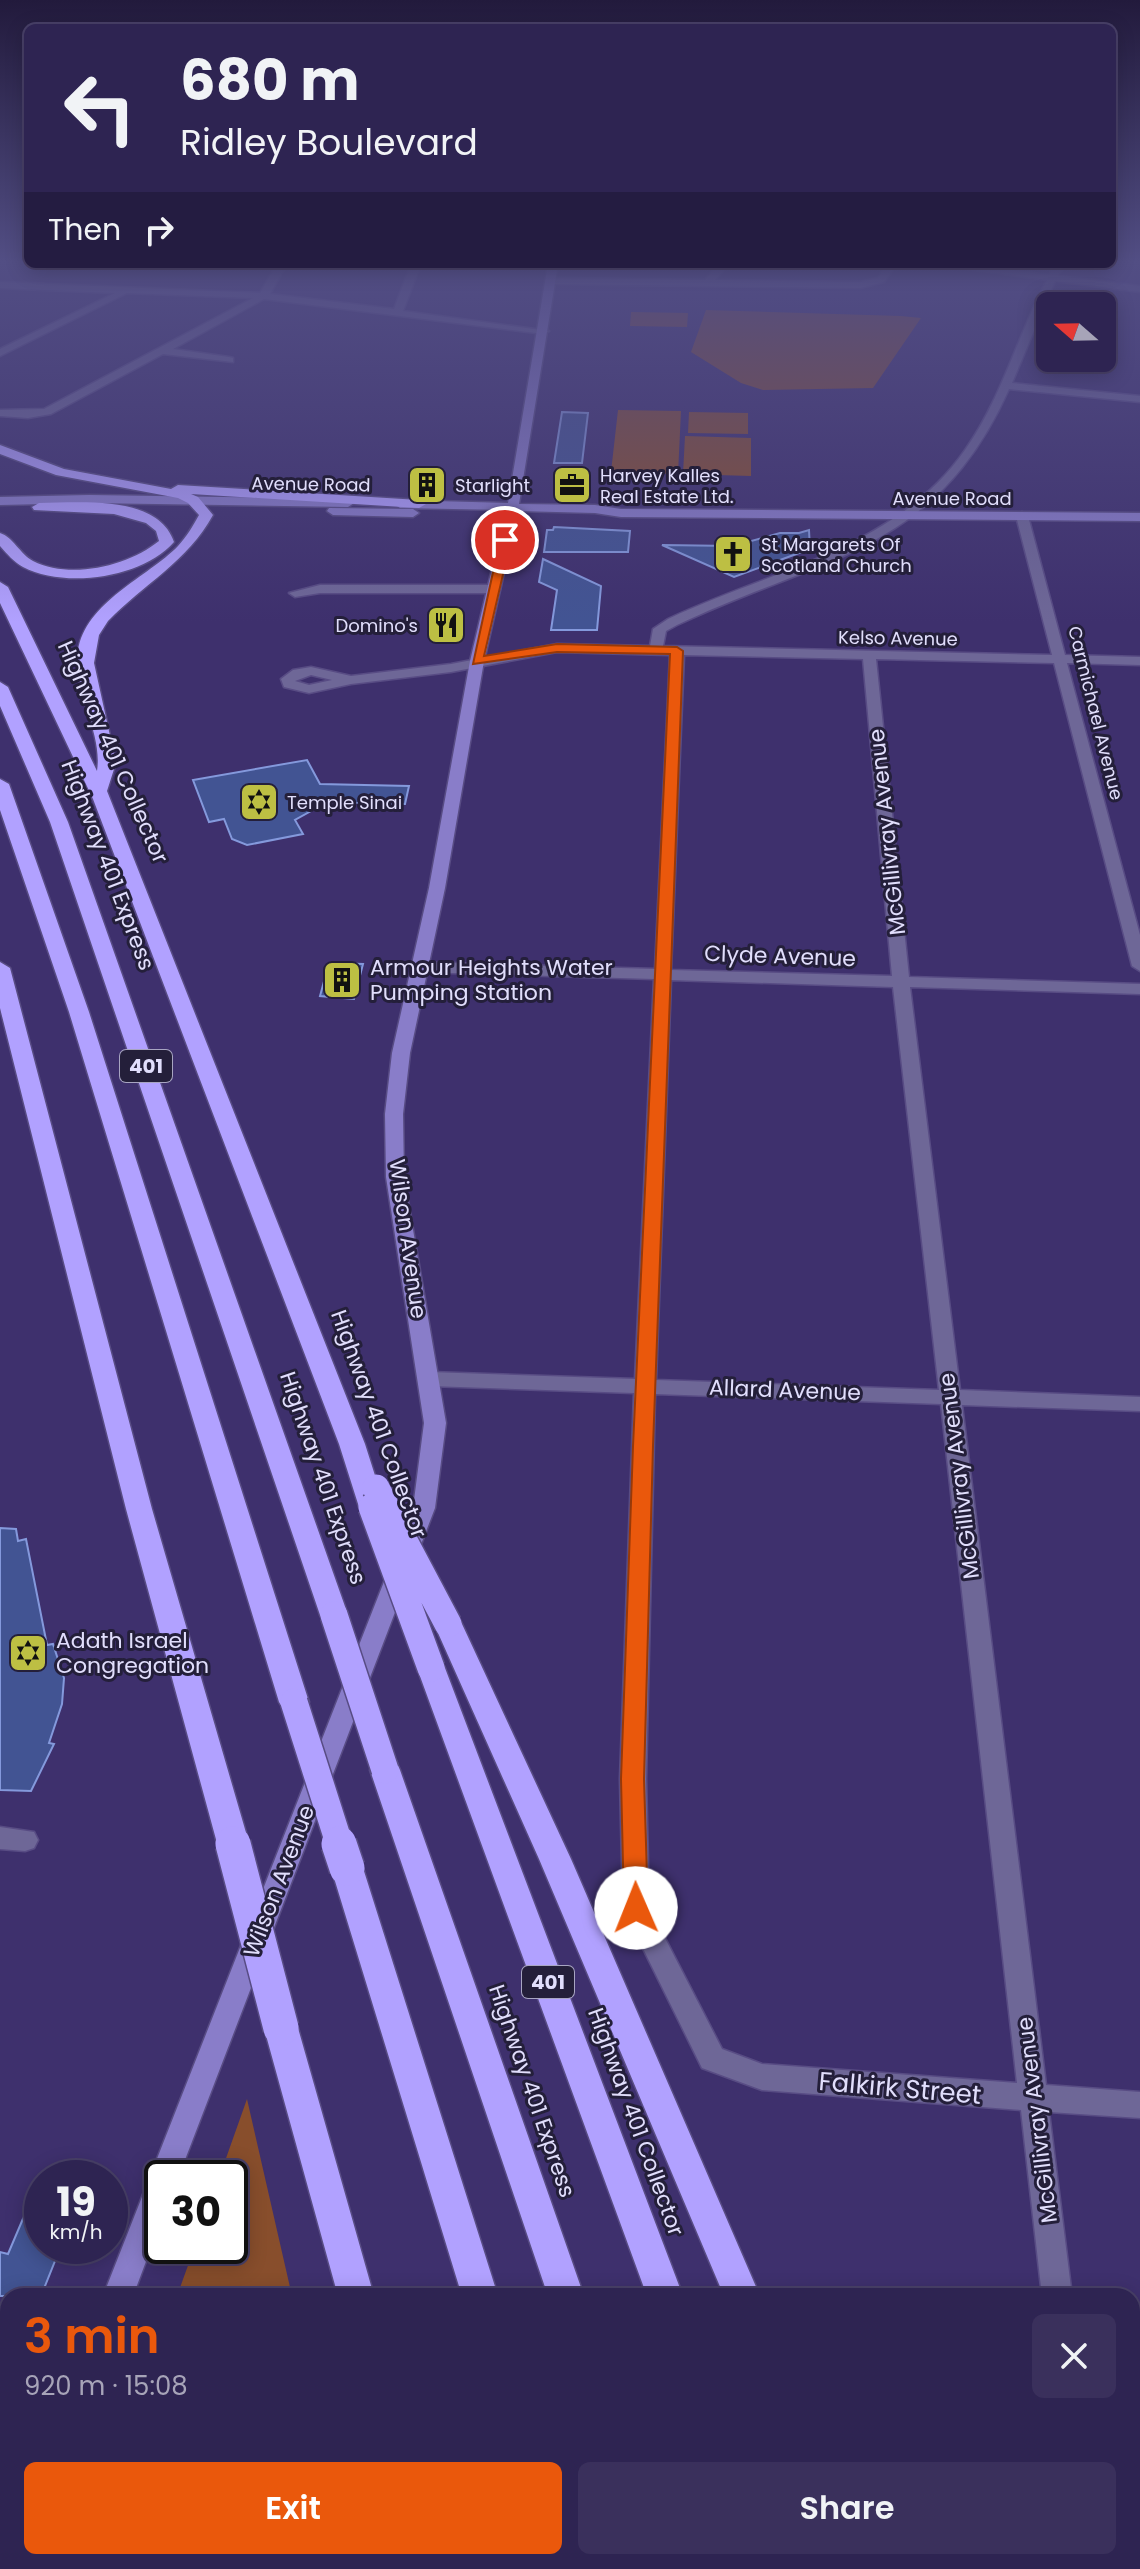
<!DOCTYPE html>
<html lang="en">
<head>
<meta charset="utf-8">
<style>
	body { margin:0; font-family:Poppins,sans-serif; background:#3a305c; color:#f1f3f6; height:100vh; display:flex; flex-direction:column; font-size:30px; white-space:nowrap }
	* { box-sizing:border-box; margin:0 }
	p { font-size:26px; color:#a7a4b8 }
	.icon { flex:none; width:44px; height:44px; fill:none; stroke:currentColor; stroke-width:2; stroke-linecap:round; stroke-linejoin:round }
	.map { position:relative; flex:1; overflow:hidden }
	.panel { position:absolute; left:0px; top:2288px; width:1140px; height:282px; display:flex; flex-direction:column; background:#2e2452; border-radius:24px 24px 0 0; box-shadow:0 4px 20px #0003,0 0 0 2px #494169 }
	.panel>* { flex:none }
	.banner { position:absolute; left:24px; top:24px; width:1092px; height:244px; border-radius:12px; box-shadow:0 4px 20px #0003,0 0 0 2px #494169; background:#2e2452; color:#f1f3f6; overflow:hidden }
	.needle { width:52px; rotate:290deg }
	.fabs { position:absolute; left:1036px; top:292px; display:grid; gap:16px }
	.fabs a { display:grid; place-items:center; width:80px; height:80px; border-radius:12px; background:#2e2452; box-shadow:0 4px 20px #0003,0 0 0 2px #494169; font-size:40px }
	.speed { position:absolute; left:24px; top:2160px; display:flex; gap:16px; font-size:40px; font-weight:700; text-align:center }
	.speed>* { display:grid; place-content:center; width:104px; height:104px; border-radius:50%; background:#2e2452; box-shadow:0 4px 20px #0003,0 0 0 2px #494169; line-height:1 }
	.speed small { font-size:20px; font-weight:400 }
	.speed .limit { border:4px solid #111; border-radius:12px; background:#fff; color:#111 }
	.pin { position:absolute; display:grid; place-items:center; width:68px; height:68px; color:#fff; margin:-34px; border:4px solid #fff; border-radius:50%; box-shadow:0 2px 8px #0007 }
	.me { position:absolute; width:88px; margin:-44px; rotate:359deg; stroke-linejoin:round; filter:drop-shadow(0 0 6px #0008) }
	.turn { display:flex; align-items:center; gap:28px; height:168px; padding:0 24px; font-size:36px }
	.turn .icon { width:104px; height:104px; stroke-width:2.5 }
	.turn b { display:block; font-size:56px; line-height:68px }
	.then { display:flex; align-items:center; height:76px; padding:0 24px; background:#0003; gap:16px; font-size:30px }
	.round { display:grid; place-items:center; flex:none; width:84px; height:84px; border-radius:12px; background:#3a305c }
	.headline { display:flex; align-items:center; justify-content:space-between; height:136px; padding:0 24px }
	h1 { font-size:48px; font-weight:600; line-height:60px; color:#ea580c }
	.primary-button { display:flex; gap:16px; margin-top:auto; padding:16px 24px }
	.primary-button a { flex:1; height:92px; border-radius:12px; background:#ea580c; color:#fff; font-size:32px; font-weight:600; line-height:92px; text-align:center }
	.primary-button a+a { background:#3a305c; color:#f1f3f6 }
	.map>svg:first-child { display:block }
	.green { fill:#884e2c }
	.building { fill:#425493; stroke:#8499dc; stroke-width:2 }
	.lines { fill:none; stroke-linecap:round; stroke-linejoin:round }
	.street-casing { stroke:#584c84; stroke-width:3 }
	.secondary-casing { stroke:#584c84; stroke-width:3 }
	.highway-casing { stroke:#584c84; stroke-width:3 }
	.street { fill:#6e6797; fill-rule:evenodd }
	.secondary { fill:#897dc9; fill-rule:evenodd }
	.highway { fill:#b1a1ff; fill-rule:evenodd }
	.highway-bridge-far1-casing { stroke:#584c84; stroke-width:30; stroke-linecap:butt }
	.highway-bridge-casing { stroke:#584c84; stroke-width:38; stroke-linecap:butt }
	.highway-bridge-far1 { stroke:#b1a1ff; stroke-width:27 }
	.highway-bridge { stroke:#b1a1ff; stroke-width:35 }
	.route { fill:#ea580c; stroke:#983908; stroke-width:2 }
	.labels { text-anchor:middle; dominant-baseline:central; stroke-width:6; stroke-linejoin:round; paint-order:stroke }
	.far-poi-label { font-size:18px; fill:#e1defc; stroke:#241f3a; text-anchor:start }
	.far-street-label { font-size:18px; fill:#e1defc; stroke:#241f3a }
	.shield { fill:#241f3a; stroke:#a8a5c2; stroke-width:2 }
	.shield-label { font-size:20px; font-weight:bold; fill:#e1defc }
	.street-label { font-size:22px; fill:#e1defc; stroke:#241f3a }
	.poi-label { font-size:22px; fill:#e1defc; stroke:#241f3a; text-anchor:start }
	.near-street-label { font-size:26px; fill:#e1defc; stroke:#241f3a }
</style>
</head>
<body>
<div class="map">
<svg width="1140" height="2569" viewBox="0 0 1140 2569">
	<rect width="100%" height="100%" fill="#3e306d"/>
	<!-- green -->
	<path class="green" d="M706,310L901,316L921,318L873,388L763,390L741,383L691,352Z
		M631,312L688,313L687,327L630,326Z
		M618,410L681,411L678,474L611,472Z
		M689,412L748,413V434L688,433Z
		M685,436L751,438V476L683,474Z
		M247,2099L292,2296H177L195,2246H230V2178H219Z
		M121,2562H353L355,2569H119Z"/>
	<!-- building -->
	<path class="building" d="M562,412L588,413L582,463H554Z
		M554,527L630,531L628,552H544L547,530H553Z
		M809,530L810,549L734,577L662,545L733,546L780,533H799Z
		M543,559L601,586L597,630H551L557,590L539,582Z
		M307,760L320,784L409,786L405,804L319,802L311,811L295,820L303,834L247,845L232,839L224,819L209,822L193,780Z
		M329,963L363,964L354,999L320,996Z
		M0,1528L16,1529L18,1541L26,1539L47,1645L53,1644L64,1678L62,1704L49,1743L54,1744L31,1791L0,1790Z
		M42,2174V2246H61L41,2296H0V2252L8,2254Z"/>
	<g class="lines">
		<!-- street casing -->
		<g class="street-casing">
			<path id="street" d="M277,264H287L270,294L394,309L411,264H421L403,311L549,331L544,334L264,299L173,349L229,357L233,358V362L163,354L51,414L28,418L0,416V410L44,409L253,298L127,293L0,356V349L115,293L0,288V282L260,293Z
				M719,264H729L715,280L860,282L878,278L887,264H897L884,282L860,288L551,284L546,281L551,278L705,280Z
				M933,264H960L1049,275L1055,264H1065L1058,276L1140,286V292L1055,281L1012,383L1140,396V402L1009,389C935,554 822,556 677,625L666,631L663,646L1052,655L1016,516L1022,512L1028,516L1065,655L1140,657V665L1067,663L1140,935V971L1132,966L1054,663L876,659L909,977L1140,984V994L910,987L960,1390L1140,1397V1411L962,1405L1046,2085L1140,2092V2118L1049,2112L1072,2296H1042L1021,2110L762,2090L702,2068L623,1908L620,1779L634,1393L430,1386L423,1384L420,1379L423,1374L430,1372L635,1379L654,979L419,972L411,967L419,962L655,969L670,655L557,652L451,672L351,684L309,693L284,687L281,679L293,670L311,667L351,676L451,664L557,644L650,646L653,629L668,619C771,570 896,549 965,450C1002,398 1017,336 1047,280ZM684,655L863,659L892,976L671,970ZM311,675L332,680L309,685L295,681ZM671,980L893,987L939,1390L656,1380ZM655,1394L941,1404L1017,2083L762,2064L722,2049L649,1907L646,1779Z
				M320,585H494L500,589L494,593H320L295,597L289,593Z
				M0,1827L34,1832L38,1840L34,1848L25,1851L0,1849Z
				M1070,2562H1104L1105,2569H1071Z"/>
		</g>
		<!-- secondary casing -->
		<g class="secondary-casing">
			<path id="secondary" d="M548,264H558L519,504L595,505L621,509L1140,513V521L621,517L595,513L518,511L484,661L445,888L410,1053L403,1114L404,1177L446,1423L435,1508L178,2178H162V2219L133,2296H103L413,1508L424,1423L386,1177L385,1114L392,1053L429,888L470,661L506,510L400,508L394,504L400,500L508,503Z
				M89,495L348,499L354,503L348,507L89,503L0,505V497Z
				M329,508L413,509L419,513L413,517L333,515L327,511Z
				M8,2552V2562H38L35,2569H0Z"/>
		</g>
		<!-- highway casing -->
		<g class="highway-casing">
			<path id="highway" d="M0,445L64,469L171,489L178,485L419,500L426,504L419,508L191,494L198,497L213,515C188,561 144,584 108,621L99,635L94,663L116,763L107,791L365,1444L385,1507L381,1514L372,1517L363,1514L359,1507L339,1444L93,799L0,603V582L8,587L97,771C103,733 73,692 78,651C85,602 148,577 178,546C187,536 193,526 199,515L188,503L178,498L56,475L0,454Z
				M39,503C80,503 158,494 174,542C143,578 65,589 23,567C14,562 7,554 0,546V533C13,537 20,554 33,561C71,580 128,566 159,541L156,531L146,523L114,514L34,510L32,507Z
				M0,682L8,687L68,822L348,1615L344,1623L334,1626L324,1623L320,1615L50,822L0,706Z
				M0,779L9,784L89,1012L309,1702L304,1710L294,1714L284,1710L279,1702L69,1012L0,810Z
				M0,962L10,968L152,1509L249,1843L244,1852L233,1856L222,1852L217,1843L126,1509L0,1008Z
				M448,1613L458,1616L462,1624L571,1859L760,2296H724L539,1859L434,1624L438,1616Z
				M431,1657L441,1660L445,1668L683,2296H647L417,1668L421,1660Z
				M385,1758L396,1761L400,1770L584,2296H548L370,1770L374,1761Z
				M347,1855L358,1858L363,1868L498,2296H462L331,1868L336,1858Z
				M281,2013L293,2017L298,2028L374,2296H338L264,2028L269,2017Z
				M410,2562H450L452,2569H412Z
				M542,2562H582L585,2569H545Z
				M638,2562H678L680,2569H640Z
				M744,2562H784L787,2569H747Z
				M836,2562H876L879,2569H839Z"/>
		</g>
		<!-- street -->
		<use href="#street" class="street"/>
		<!-- secondary -->
		<use href="#secondary" class="secondary"/>
		<!-- highway -->
		<use href="#highway" class="highway"/>
		<!-- highway-bridge-far1 casing -->
		<g class="highway-bridge-far1-casing">
			<path id="highway-bridge-far1" d="M376,1488L448,1624
				M372,1507L431,1668
				M334,1615L385,1770
				M294,1702L340,1846
				M233,1843L234,1846"/>
		</g>
		<!-- highway-bridge casing -->
		<g class="highway-bridge-casing">
			<path id="highway-bridge" d="M233,1844L281,2028
				M339,1844L347,1868"/>
		</g>
		<!-- highway-bridge-far1 -->
		<use href="#highway-bridge-far1" class="highway-bridge-far1"/>
		<!-- highway-bridge -->
		<use href="#highway-bridge" class="highway-bridge"/>
	</g>
	<!-- sky -->
	<linearGradient id="sky" x2="0" y2="1"><stop stop-color="#221a3c"/><stop offset="0.42" stop-color="#524e84"/><stop offset="1" stop-color="#524e84" stop-opacity="0"/></linearGradient>
	<rect width="1140" height="622" fill="url(#sky)"/>
	<!-- route -->
	<path class="route" d="M505,537L511,540L484,656L557,644L677,647L683,651L653,1446L644,1779L648,1908L644,1916L636,1919L627,1916L624,1908L621,1779L633,1446L670,654L557,652L473,664L500,540Z"/>
	<!-- icons -->
	<defs>
		<g id="building-square" transform="scale(2)"><rect x="-9" y="-9" width="18" height="18" rx="4" fill="#bdbf43" stroke="#241f3a"/><path d="M-4-6H4V6H1V3H-1V6H-4ZM-2.5-4.3h1.7v1.8h-1.7ZM.8-4.3h1.7v1.8H.8ZM-2.5-1h1.7V.8h-1.7ZM.8-1h1.7V.8H.8Z" fill="#111"/></g>
		<g id="office-square" transform="scale(2)"><rect x="-9" y="-9" width="18" height="18" rx="4" fill="#bdbf43" stroke="#241f3a"/><path d="M-6-3h4V-5.5h4V-3h4V5H-6ZM-1-4.5V-3h2v-1.5ZM-6 0V1H6V0Z" fill="#111"/></g>
		<g id="church-square" transform="scale(2)"><rect x="-9" y="-9" width="18" height="18" rx="4" fill="#bdbf43" stroke="#241f3a"/><path d="M-1.2-6h2.4v3.5h3.3v2.4h-3.3V6h-2.4V-.1h-3.3v-2.4h3.3Z" fill="#111"/></g>
		<g id="restaurant-square" transform="scale(2)"><rect x="-9" y="-9" width="18" height="18" rx="4" fill="#bdbf43" stroke="#241f3a"/><path d="M-5-6h1v4h1v-4h1v4h1v-4h1v5L-1.5 .5V6h-2V.5L-5-1ZM5-6V6H3V1.5H1.5Q1.5-4 5-6Z" fill="#111"/></g>
		<g id="synagogue-square" transform="scale(2)"><rect x="-9" y="-9" width="18" height="18" rx="4" fill="#bdbf43" stroke="#241f3a"/><path d="M0-6.5L5.6 3.2H-5.6ZM0 6.5L5.6-3.2H-5.6Z" fill="#111"/></g>
	</defs>
	<g fill-rule="evenodd">
		<use href="#building-square" x="427" y="485"/>
		<use href="#office-square" x="572" y="485"/>
		<use href="#church-square" x="733" y="554"/>
		<use href="#restaurant-square" x="446" y="625"/>
		<use href="#synagogue-square" x="259" y="802"/>
		<use href="#building-square" x="342" y="980"/>
		<use href="#synagogue-square" x="28" y="1653"/>
	</g>
	<g class="labels">
		<!-- far-poi labels -->
		<g class="far-poi-label">
			<text x="600" y="475">Harvey Kalles<tspan x="600" dy="21">Real Estate Ltd.</tspan></text>
			<text x="455" y="485">Starlight</text>
			<text x="761" y="544">St Margarets Of<tspan x="761" dy="21">Scotland Church</tspan></text>
			<text x="418" y="625" text-anchor="end">Domino's</text>
			<text x="287" y="802">Temple Sinai</text>
		</g>
		<!-- far-street labels -->
		<g class="far-street-label">
			<text transform="translate(311 484) rotate(1)">Avenue Road</text>
			<text x="952" y="498">Avenue Road</text>
			<text transform="translate(898 638) rotate(1)">Kelso Avenue</text>
			<text transform="translate(1096 713) rotate(76)">Carmichael Avenue</text>
		</g>
		<!-- shield labels -->
		<g class="shield">
			<rect x="120" y="1050" width="52" height="32" rx="6"/>
			<rect x="522" y="1966" width="52" height="32" rx="6"/>
		</g>
		<g class="shield-label">
			<text x="146" y="1066">401</text>
			<text x="548" y="1982">401</text>
		</g>
		<!-- street labels -->
		<g class="street-label">
			<text transform="translate(113 752) rotate(66)">Highway 401 Collector</text>
			<text transform="translate(887 832) rotate(-96)">McGillivray Avenue</text>
			<text transform="translate(108 865) rotate(69)">Highway 401 Express</text>
			<text transform="translate(780 956) rotate(2)">Clyde Avenue</text>
			<text transform="translate(408 1239) rotate(82)">Wilson Avenue</text>
			<text transform="translate(785 1390) rotate(2)">Allard Avenue</text>
			<text transform="translate(379 1424) rotate(70)">Highway 401 Collector</text>
			<text transform="translate(959 1476) rotate(-97)">McGillivray Avenue</text>
			<text transform="translate(323 1478) rotate(71)">Highway 401 Express</text>
			<text transform="translate(279 1881) rotate(-69)">Wilson Avenue</text>
			<text transform="translate(532 2091) rotate(71)">Highway 401 Express</text>
			<text transform="translate(1037 2120) rotate(-97)">McGillivray Avenue</text>
			<text transform="translate(636 2122) rotate(70)">Highway 401 Collector</text>
		</g>
		<!-- poi labels -->
		<g class="poi-label">
			<text x="370" y="967">Armour Heights Water<tspan x="370" dy="25">Pumping Station</tspan></text>
			<text x="56" y="1640">Adath Israel<tspan x="56" dy="25">Congregation</tspan></text>
		</g>
		<!-- near-street labels -->
		<g class="near-street-label">
			<text transform="translate(900 2088) rotate(5)">Falkirk Street</text>
		</g>
	</g>
</svg>
<div class="fabs">
<a><svg class="needle" viewBox="-14 -14 28 28"><path d="M0-13l5 13h-10z" fill="#e53935"/><path d="M0 13l5-13h-10z" fill="#a7a4b8"/></svg></a>
</div>
<div class="speed"><div>19<small>km/h</small></div><div class="limit">30</div></div>
<div class="pin" style="left:505px;top:540px;background:#d93025"><svg class="icon" aria-label="arrive" viewBox="0 0 24 24"><path d="M6 21V4h12l-3 4 3 4H6"/></svg></div>
<svg class="me" style="left:636px;top:1908px" viewBox="-20 -20 40 40"><circle r="19" fill="#fff"/><path d="M0-13L10 11 0 6-10 11z" fill="#ea580c"/></svg>
<div class="banner">
<div class="turn"><svg class="icon" aria-label="left" viewBox="0 0 24 24"><path d="M17 20v-9H6M10 6l-5 5 5 5"/></svg><div><b>680 m</b>Ridley Boulevard</div></div>
<div class="then">Then<svg class="icon" aria-label="right" viewBox="0 0 24 24"><path d="M7 20v-9h11M14 6l5 5-5 5"/></svg></div>
</div>
<section class="panel">
<div class="headline"><div><h1>3 min</h1><p>920 m · 15:08</p></div><a class="round"><svg class="icon" aria-label="close" viewBox="0 0 24 24"><path d="M6 6l12 12M18 6L6 18"/></svg></a></div>
<div class="primary-button"><a>Exit</a><a>Share</a></div>
</section>
</div>
</body>
</html>
